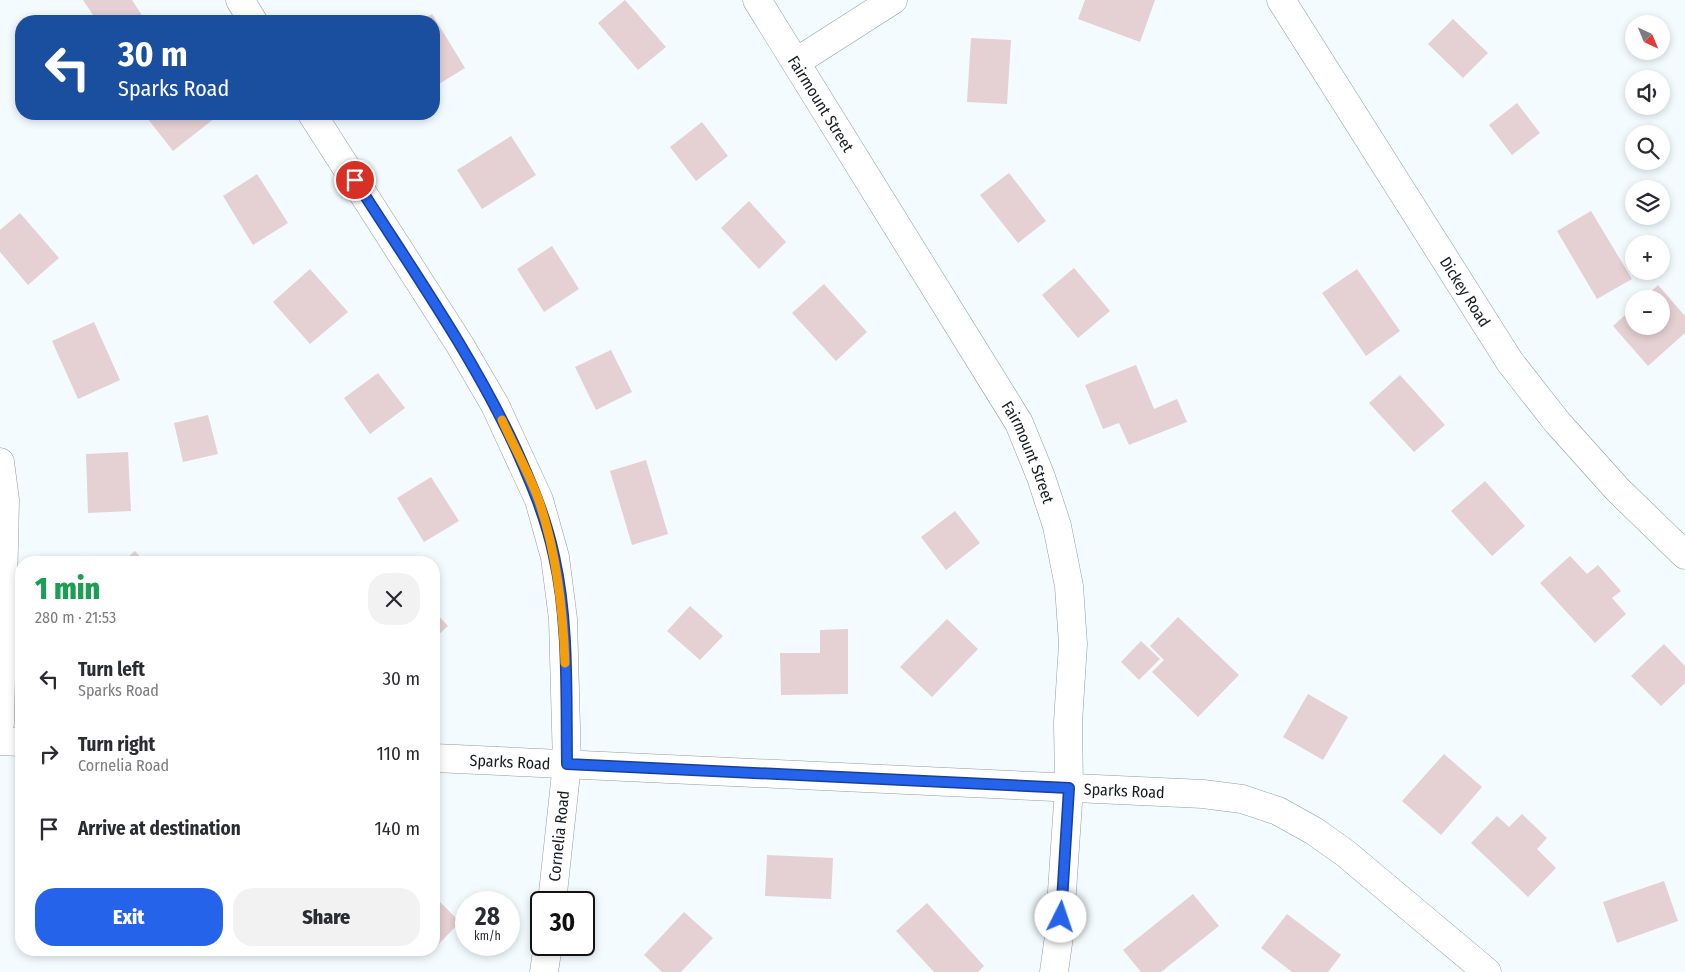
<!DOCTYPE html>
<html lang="en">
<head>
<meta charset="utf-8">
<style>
	body { margin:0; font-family:"Fira Sans Condensed",sans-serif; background:#f2f2f3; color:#2b2b33; height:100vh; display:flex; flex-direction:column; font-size:19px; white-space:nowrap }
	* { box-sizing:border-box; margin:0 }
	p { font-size:16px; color:#7c7c81 }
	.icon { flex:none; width:28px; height:28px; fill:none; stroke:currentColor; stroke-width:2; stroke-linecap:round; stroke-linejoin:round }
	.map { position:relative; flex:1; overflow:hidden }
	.panel { position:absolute; left:15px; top:556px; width:425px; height:400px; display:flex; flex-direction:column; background:#fff; border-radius:20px; box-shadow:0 2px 8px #0003 }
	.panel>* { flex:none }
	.hud { position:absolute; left:15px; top:15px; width:425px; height:105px; border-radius:20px; box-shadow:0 2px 8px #0003; background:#1a4fa0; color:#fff; overflow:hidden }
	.needle { width:32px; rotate:136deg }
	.tools { position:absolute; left:1625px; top:15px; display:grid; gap:10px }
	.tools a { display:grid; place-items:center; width:45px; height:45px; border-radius:50%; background:#fff; box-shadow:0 2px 8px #0003; font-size:25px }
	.speed { position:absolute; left:455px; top:891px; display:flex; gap:10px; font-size:25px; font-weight:700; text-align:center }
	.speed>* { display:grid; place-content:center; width:65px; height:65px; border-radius:50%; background:#fff; box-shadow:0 2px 8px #0003; line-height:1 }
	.speed small { font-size:12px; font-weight:400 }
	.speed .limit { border:2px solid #111; border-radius:8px; background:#fff; color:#111 }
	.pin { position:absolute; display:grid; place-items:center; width:42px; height:42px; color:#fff; margin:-21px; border:2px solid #fff; border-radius:50%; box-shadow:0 1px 5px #0007 }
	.me { position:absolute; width:55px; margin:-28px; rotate:4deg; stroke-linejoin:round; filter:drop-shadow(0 0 4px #0008) }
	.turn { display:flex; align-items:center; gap:18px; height:105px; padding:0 20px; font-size:22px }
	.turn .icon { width:65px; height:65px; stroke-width:2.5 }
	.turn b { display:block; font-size:35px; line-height:42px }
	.round { display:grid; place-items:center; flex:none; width:52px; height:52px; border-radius:20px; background:#f2f2f3 }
	.summary { display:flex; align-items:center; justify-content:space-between; height:85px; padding:0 20px }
	h1 { font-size:30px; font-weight:800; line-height:38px; color:#1e9e55 }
	.cta { display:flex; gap:10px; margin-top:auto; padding:10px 20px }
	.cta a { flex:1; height:58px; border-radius:20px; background:#2563eb; color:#fff; font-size:20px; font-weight:800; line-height:58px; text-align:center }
	.cta a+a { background:#f2f2f3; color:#2b2b33 }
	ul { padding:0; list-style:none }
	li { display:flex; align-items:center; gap:15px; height:75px; padding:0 20px }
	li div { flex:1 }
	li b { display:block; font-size:19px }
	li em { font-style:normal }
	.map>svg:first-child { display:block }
	.building { fill:#e5d0d3 }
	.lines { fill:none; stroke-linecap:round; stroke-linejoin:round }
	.minor-casing { stroke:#8c9ea6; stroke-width:29 }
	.minor { stroke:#fff; stroke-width:28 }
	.route-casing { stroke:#184099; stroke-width:12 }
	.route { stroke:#2563eb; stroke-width:9 }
	.slow { stroke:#f59e0b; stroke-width:9 }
	.labels { text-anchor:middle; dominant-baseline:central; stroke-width:4.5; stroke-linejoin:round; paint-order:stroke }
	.street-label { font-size:16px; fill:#171d20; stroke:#fff }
</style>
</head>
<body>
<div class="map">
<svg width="1685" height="972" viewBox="0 0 1685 972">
	<rect width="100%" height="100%" fill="#f3fbfe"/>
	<!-- building -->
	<path class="building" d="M83,0H132L143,17L136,21H97Z
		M625,0L666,47L638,70L598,23Z
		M1085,0H1155L1140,42L1078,19Z
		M432,14L465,68L434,87V21H420Z
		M1453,19L1488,53L1463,78L1428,44Z
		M971,38L1011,40L1007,104L967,102Z
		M1517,103L1540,133L1512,155L1489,125Z
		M144,114H220L173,151Z
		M702,122L728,156L696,181L670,147Z
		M511,136L536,175L482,209L457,170Z
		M1009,173L1046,221L1018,243L980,195Z
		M257,174L288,223L253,245L223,196Z
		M749,201L786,242L759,269L721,228Z
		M1591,211L1632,279L1597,299L1557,231Z
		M20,213L59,258L28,285L0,252V230Z
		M552,246L579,289L544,312L517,269Z
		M1074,268L1110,311L1078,338L1042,295Z
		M310,269L348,312L310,344L273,302Z
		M1357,269L1400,331L1366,356L1322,293Z
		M824,284L867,332L836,361L792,313Z
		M1658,285L1685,316V333L1648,366L1613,326L1634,307V326H1661V299H1643Z
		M94,322L120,380L78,399L52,341Z
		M611,350L632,392L596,410L575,367Z
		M1136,365L1154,409L1177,399L1187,422L1129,445L1119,423L1103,429L1085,385Z
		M378,373L405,408L370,434L344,398Z
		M1400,375L1445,425L1414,452L1369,403Z
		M208,415L218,454L183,462L174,423Z
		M128,452L131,511L88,513L86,454Z
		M646,460L668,534L632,545L610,471Z
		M431,477L459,521L424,542L397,498Z
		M1485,481L1525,526L1492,556L1451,511Z
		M955,511L980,543L946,570L921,537Z
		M135,551L145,562H122Z
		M1570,556L1587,574L1598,565L1621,591L1612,598L1626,614L1595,643L1540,583Z
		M690,606L723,636L700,660L667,631Z
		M434,611L448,626L434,639Z
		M1178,617L1239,675L1198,717L1152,672L1164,660L1150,646Z
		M947,619L978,649L932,697L900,667Z
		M848,629V694L781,695L780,653H820V630Z
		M1141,641L1160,659L1139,680L1121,662Z
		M1664,644L1685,666V683L1661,706L1631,676Z
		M1308,694L1348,717L1323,760L1283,737Z
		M1444,754L1482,787L1441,835L1402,801Z
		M1522,814L1547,838L1537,849L1556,868L1528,897L1471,843L1497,816L1509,827Z
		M767,855L833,858L831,899L765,896Z
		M1664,881L1678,921L1617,943L1603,902Z
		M1193,894L1219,926L1161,972H1141L1123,950Z
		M434,896L460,922L434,949Z
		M927,903L984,966L978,972H934L896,931Z
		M684,912L713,938L681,972H662L644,955Z
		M1287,914L1341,955L1328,972H1292L1261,948Z"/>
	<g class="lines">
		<!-- minor casing -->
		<g class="minor-casing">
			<g id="minor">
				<path d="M240,0L253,21"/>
				<path id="s1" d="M757,0L1019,423L1041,477L1057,526L1069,586L1073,644L1068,722L1069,788L1059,936L1054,972"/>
				<path id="s2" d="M1281,0L1510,362L1557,422L1618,490L1685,555"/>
				<path d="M796,62L893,0"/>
				<path d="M312,114L460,345L495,405L539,500L555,557L563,619L567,764L552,902"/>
				<path d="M0,462L5,500L0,723"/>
				<path d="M0,741L21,742"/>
				<path id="s3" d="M434,758L1203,794L1242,799L1278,811L1314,831L1345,853L1487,972"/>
				<path d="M544,972L548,945"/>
			</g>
		</g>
		<!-- minor -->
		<use href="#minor" class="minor"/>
	</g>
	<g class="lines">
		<!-- route casing -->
		<g class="route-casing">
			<path id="route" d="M355,180C411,268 472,354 516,449C532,485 546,518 554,556C569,622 566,696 567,764L1069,788L1061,917"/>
		</g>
		<!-- route -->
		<use href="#route" class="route"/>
		<!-- slow -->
		<path class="slow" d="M502,420C514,447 529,473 539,501C557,554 563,608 565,663"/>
	</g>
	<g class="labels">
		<!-- street labels -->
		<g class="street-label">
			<text stroke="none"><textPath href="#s1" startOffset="122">Fairmount Street</textPath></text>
			<text stroke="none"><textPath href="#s2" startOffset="345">Dickey Road</textPath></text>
			<text stroke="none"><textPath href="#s1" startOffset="528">Fairmount Street</textPath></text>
			<text stroke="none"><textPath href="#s3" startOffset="76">Sparks Road</textPath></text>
			<text stroke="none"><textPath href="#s3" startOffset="691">Sparks Road</textPath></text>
			<text transform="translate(559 836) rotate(-84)">Cornelia Road</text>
		</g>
	</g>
</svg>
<div class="tools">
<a><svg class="needle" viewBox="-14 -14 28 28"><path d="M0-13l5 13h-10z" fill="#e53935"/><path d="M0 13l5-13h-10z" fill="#7c7c81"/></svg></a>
<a><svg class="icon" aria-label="sound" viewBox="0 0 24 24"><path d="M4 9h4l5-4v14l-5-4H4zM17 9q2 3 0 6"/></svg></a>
<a><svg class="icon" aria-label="search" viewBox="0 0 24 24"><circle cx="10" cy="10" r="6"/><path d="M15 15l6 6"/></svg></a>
<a><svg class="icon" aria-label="layers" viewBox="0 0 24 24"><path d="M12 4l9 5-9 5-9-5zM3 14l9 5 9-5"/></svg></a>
<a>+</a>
<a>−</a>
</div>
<div class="speed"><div>28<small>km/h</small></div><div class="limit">30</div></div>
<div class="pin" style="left:355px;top:180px;background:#d93025"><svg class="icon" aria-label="arrive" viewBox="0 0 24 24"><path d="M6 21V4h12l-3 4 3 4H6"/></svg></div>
<svg class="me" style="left:1061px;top:917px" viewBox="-20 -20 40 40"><circle r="19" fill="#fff"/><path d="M0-13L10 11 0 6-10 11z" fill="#2563eb"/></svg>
<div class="hud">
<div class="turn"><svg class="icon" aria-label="left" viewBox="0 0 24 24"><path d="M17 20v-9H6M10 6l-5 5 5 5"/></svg><div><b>30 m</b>Sparks Road</div></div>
</div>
<section class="panel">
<div class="summary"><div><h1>1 min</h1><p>280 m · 21:53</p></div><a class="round"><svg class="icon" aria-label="close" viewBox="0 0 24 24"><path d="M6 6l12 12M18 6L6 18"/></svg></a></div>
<ul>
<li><svg class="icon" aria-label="left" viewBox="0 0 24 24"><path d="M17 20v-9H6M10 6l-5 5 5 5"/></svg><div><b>Turn left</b><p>Sparks Road</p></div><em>30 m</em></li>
<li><svg class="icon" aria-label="right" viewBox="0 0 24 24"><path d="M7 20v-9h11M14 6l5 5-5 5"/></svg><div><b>Turn right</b><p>Cornelia Road</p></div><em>110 m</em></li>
<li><svg class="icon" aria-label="arrive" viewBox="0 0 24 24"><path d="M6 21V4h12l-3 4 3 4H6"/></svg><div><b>Arrive at destination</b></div><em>140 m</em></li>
</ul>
<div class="cta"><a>Exit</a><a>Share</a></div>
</section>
</div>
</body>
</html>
